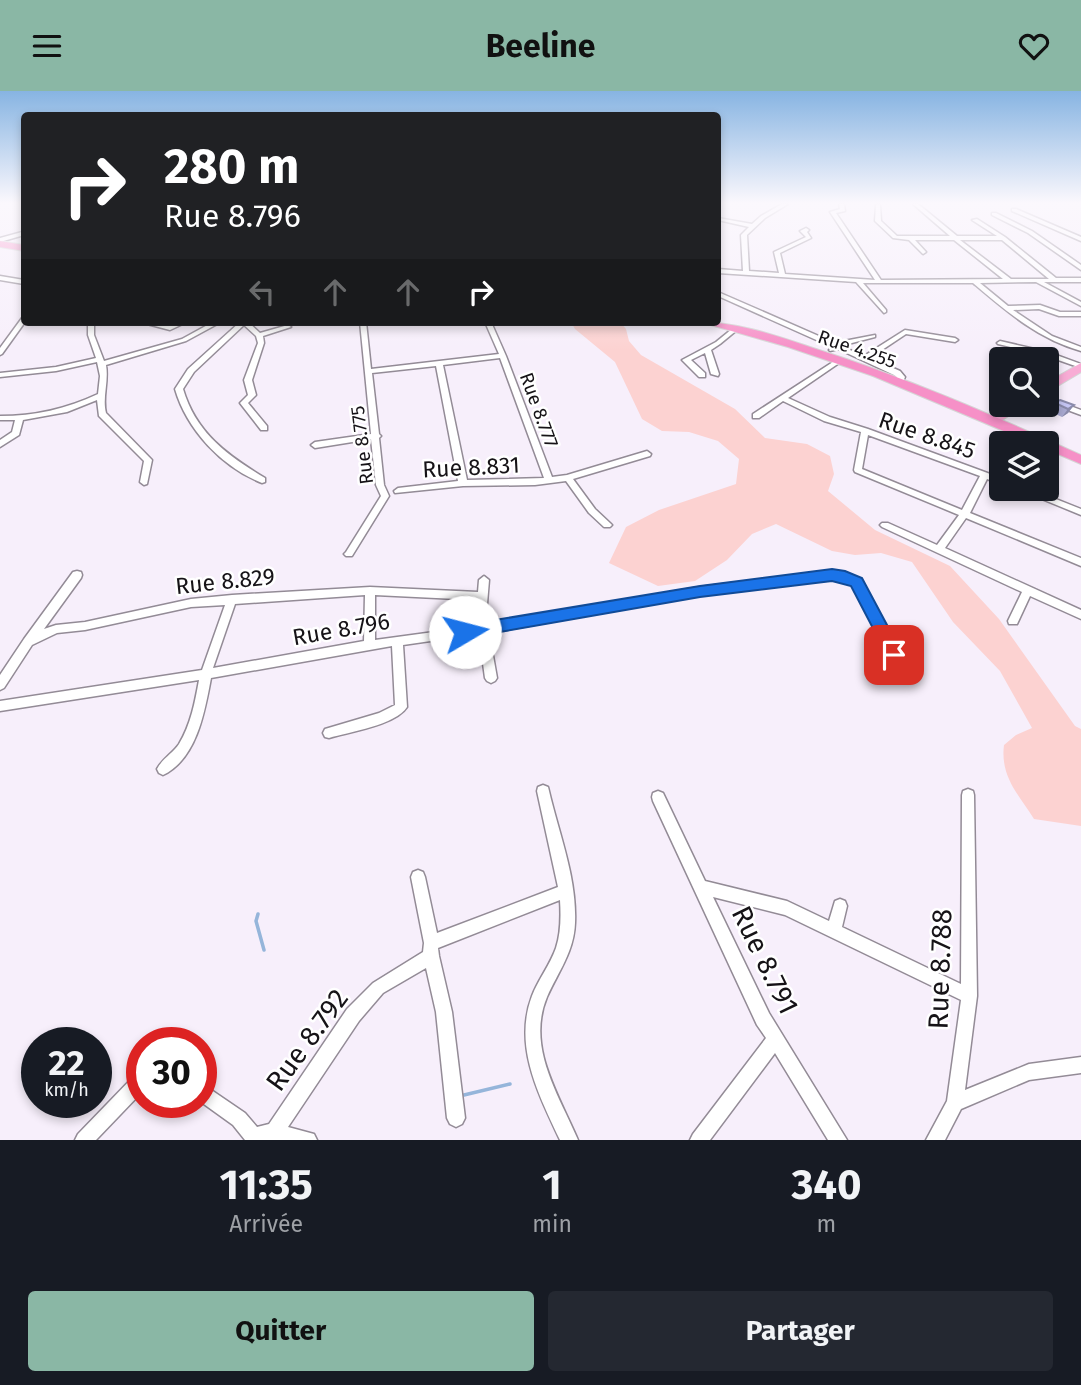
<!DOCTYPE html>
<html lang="fr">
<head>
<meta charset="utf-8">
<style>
	body { margin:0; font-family:"Fira Sans",sans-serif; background:#242831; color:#f1f3f6; height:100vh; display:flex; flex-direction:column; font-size:26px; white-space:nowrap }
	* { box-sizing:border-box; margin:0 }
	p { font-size:23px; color:#9ea1a6 }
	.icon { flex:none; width:38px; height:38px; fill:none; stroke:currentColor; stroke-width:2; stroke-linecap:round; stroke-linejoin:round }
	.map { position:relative; height:1049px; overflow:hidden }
	.drawer { display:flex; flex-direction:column; background:#171b24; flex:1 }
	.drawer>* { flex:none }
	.guide { position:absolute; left:21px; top:21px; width:700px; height:214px; border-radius:7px; box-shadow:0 4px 10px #0003; background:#202124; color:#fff; overflow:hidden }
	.buttons { position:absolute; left:989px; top:256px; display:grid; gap:14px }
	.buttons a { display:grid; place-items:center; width:70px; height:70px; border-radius:7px; background:#171b24; box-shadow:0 4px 10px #0003; font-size:35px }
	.speed { position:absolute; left:21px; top:936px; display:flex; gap:14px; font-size:35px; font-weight:700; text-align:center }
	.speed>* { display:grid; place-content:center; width:91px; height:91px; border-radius:50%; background:#171b24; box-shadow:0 4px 10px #0003; line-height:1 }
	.speed small { font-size:18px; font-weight:400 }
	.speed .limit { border:10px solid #d22; background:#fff; color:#111 }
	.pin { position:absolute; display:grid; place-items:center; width:60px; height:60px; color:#fff; margin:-30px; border-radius:14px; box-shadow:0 4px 10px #0006 }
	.me { position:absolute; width:77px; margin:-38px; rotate:82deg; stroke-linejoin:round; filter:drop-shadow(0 0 5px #0008) }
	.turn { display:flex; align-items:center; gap:24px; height:147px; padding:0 28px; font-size:32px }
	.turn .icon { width:91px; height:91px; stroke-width:2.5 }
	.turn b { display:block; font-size:49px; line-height:60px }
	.lanes { display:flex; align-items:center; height:66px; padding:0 28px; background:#0003; justify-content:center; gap:35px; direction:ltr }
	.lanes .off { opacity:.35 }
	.eta { display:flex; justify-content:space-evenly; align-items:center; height:119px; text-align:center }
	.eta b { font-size:42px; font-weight:700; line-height:49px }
	.button { display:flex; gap:14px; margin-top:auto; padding:14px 28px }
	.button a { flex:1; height:80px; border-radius:7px; background:#8ab7a5; color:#111; font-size:28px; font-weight:700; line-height:80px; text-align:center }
	.button a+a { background:#242831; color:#f1f3f6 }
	header { display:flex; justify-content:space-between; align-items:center; height:91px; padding:0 28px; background:#8ab7a5; color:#111; font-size:32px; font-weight:700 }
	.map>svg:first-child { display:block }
	.green { fill:#fcd2d1 }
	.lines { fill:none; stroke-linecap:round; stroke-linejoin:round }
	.stream { stroke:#95b5da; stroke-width:3.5 }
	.minor-casing { stroke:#938b96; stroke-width:3 }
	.primary-casing { stroke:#d5d5d5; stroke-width:2 }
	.trunk-casing { stroke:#d5d5d5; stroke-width:2 }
	.minor { fill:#fff; fill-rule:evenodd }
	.primary { fill:#f8acd5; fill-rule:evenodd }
	.trunk { fill:#f690c7; fill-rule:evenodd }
	.wall { fill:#aaaad2 }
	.shaded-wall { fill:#8b8bab }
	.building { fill:#c6c6f4; stroke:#8b8bab; stroke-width:2 }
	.route { fill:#1a73e8; stroke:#114b97; stroke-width:2 }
	.labels { text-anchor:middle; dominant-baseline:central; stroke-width:5; stroke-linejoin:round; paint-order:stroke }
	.far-street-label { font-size:19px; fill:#161317; stroke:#fff }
	.street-label { font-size:23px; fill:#161317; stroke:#fff }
	.near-street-label { font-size:28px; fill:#161317; stroke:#fff }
</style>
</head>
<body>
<header><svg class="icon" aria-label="menu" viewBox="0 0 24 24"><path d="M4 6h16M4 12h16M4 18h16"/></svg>Beeline<svg class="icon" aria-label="heart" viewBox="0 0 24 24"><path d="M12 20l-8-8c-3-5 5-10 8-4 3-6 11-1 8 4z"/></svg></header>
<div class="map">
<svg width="1081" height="1049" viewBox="0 0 1081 1049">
	<rect width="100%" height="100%" fill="#f7effb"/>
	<!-- green -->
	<path class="green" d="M571,231H620L626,238L629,250L641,264L735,318L765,347L807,353L830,365L834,383L828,400L875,439L950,475L999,528L1075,635L1081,638V735L1034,728C1018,703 1000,685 1004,654L1016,644L1032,637L1000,580L953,531L912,471L881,462L855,464L832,460L776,433L752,443L727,469L695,490L658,495L609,472L626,436L659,419L736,393L739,368L718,350L689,341L662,340L642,328L615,271L575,238Z"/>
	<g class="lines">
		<!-- stream -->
		<path class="stream" d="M258,823L256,830L264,859
			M464,1004L510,993"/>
		<!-- minor casing -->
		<g class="minor-casing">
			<path id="minor" d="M782,113H788L765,127L747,144L749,180L779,182L774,161L806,146L800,140L806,137L809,139L807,141L811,147L780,162L785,183L875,189L830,121L840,118L839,113H844L845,120L836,122L881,189L1003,188L954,149H915L926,161L923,163L909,149L893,147L875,130L876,114L880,113L881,130L897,145H950L913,113H918L957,145H997L972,129L977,128L1005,146L1056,187H1081V191H1044L1081,211V215L1036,191L980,192L1008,215L1040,214L1060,221H1081V225H1059L1039,218L1013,219L1052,245L1081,256V260C1038,248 1006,220 973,192H863L886,219V221L884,222L856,191L718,182V178L743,180L741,144L749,136L718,129V127L752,133L761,125ZM960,149H1002L1049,188H1011Z
				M1012,118H1016L1081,146V150L1012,120Z
				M992,122H996L1032,140L1081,174V179L1028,142L992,124Z
				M22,141H24V144L0,151V147Z
				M0,185L24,189V193L0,189Z
				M718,201L837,253L844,250L875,244V246L848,253L843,256L864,265L905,239L955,247L958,249L955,251L906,243L870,267L900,280L905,286L902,293H899L895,291L897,286L894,284L838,258L830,260L829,259L832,256L718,205Z
				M24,226L25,231L2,263L0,264V257L22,227Z
				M88,231H94V244L104,270L182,248L213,231H221L186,250L106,274C109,291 102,306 106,322L152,369L147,393L144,394L140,391L144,370L99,325L97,309L67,321L23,329L19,344L0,356V349L12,341L15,329H0V325C35,325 66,318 98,303L100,285L97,271L56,280L0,286V282L56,276L96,267L88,244Z
				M146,231L169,235L178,231H187L170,239L147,233Z
				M240,231H248L260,242L288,234L291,236L263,245L264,252L252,289L256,304L248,312L267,335V339H261L240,312L248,304L244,289L258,252L256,245L244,234L194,281L183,298C196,342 227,364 265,387V391L262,392C222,376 187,339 175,298L188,278Z
				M360,231H366L371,278L499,263L485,231H491L506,265L552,386L567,384L647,360L651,363L650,365L573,388L595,418L610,432L612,434L610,436H604L589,422L566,390L535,394L463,395L395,402L394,400L398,397L458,390L436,275L372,282L379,343L381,345L379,347L384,394L389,405L352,465H346L344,463L346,461L381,405L376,394L371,348L315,357L311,354L315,351L371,343ZM500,267L544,387L467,389L443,274Z
				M732,238L737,239L720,253L711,259L719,283L718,285L711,283L705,262L691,269L705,282V286H699L682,269L716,251Z
				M1000,250L1048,261L1081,273V277L1044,264L998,253L997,252Z
				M836,269L842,270L788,307L830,326L868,338L1001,387V393L987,388L970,422L1081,467V475L966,427L945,457L1081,519V528L1030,505L1017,533H1009L1008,530L1022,501L882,436L880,434L882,432H888L937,454L959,424L855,381L854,379L861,341L824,330L783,310L759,327H753V323ZM868,344L980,385L962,419L862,378Z
				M1046,306L1081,319V324L1046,311Z
				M1015,397H1028L1081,418V424Z
				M77,480L81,481L82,484L81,487L44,538L56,534L85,531L191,508L232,504L370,496L478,501L479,489L484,485L489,489L487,513L488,533L700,496L832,480L845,481L861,488L900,563L898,566L894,568L890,566L853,494L843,489L832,488L700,504L489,542L497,587L495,590L491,592L487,590L485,587L479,543L403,554L407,616C396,634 349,641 329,647L325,646L323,642L325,638L379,622L395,614L392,555L211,587C205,619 197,668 163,684L159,682L157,678C162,668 173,662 179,653C191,633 195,611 199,589L0,620V610L202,579L225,514L191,516L85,539L57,542L32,554L4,597L0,599V584L24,548L73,481ZM365,504L364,550L213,577L235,513ZM375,504L477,509L478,535L375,549Z
				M543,694L548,696L549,700C559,743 577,787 575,832C574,861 558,881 547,906C526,956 559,1004 578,1049H560C539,1004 513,955 532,905C538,889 550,874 556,857C561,842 561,825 560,809L438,857L439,865L452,921L465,1027L462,1033L456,1036L450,1033L447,1027L436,921L426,877L383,902L359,930L288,1036L314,1043L317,1049H245L233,1034L201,1011V992L245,1022L257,1036L269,1033L347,918L373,892L423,861L424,852L411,786L413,781L418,779L423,781L425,786L437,842L558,796L537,700L538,696Z
				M968,698L973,700L974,704L977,905L965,999L1029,973L1081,966V982L1029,989L961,1018L945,1049H926L947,1010L961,909L785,824L713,806L769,922L847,1049H828L775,962L710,1049H690L693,1043L766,947L757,934L653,710L652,706L653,702L658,700L663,702L705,790L787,810L829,830L835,810L840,808L845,810L847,815L842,836L961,893L962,704L963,700Z
				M142,981V1001L96,1049H75L78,1043L136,983Z"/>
		</g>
		<!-- primary casing -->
		<g class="primary-casing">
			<path id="primary" d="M1081,272V281L1046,302V292Z
				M1010,313H1026L998,332H988V326Z"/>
		</g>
		<!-- trunk casing -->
		<g class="trunk-casing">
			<path id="trunk" d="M0,150L24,154V160L0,156Z
				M700,231C738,231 777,245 813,257C905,286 993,324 1081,364V373L1046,358V352H1032L873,285L788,256Z"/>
		</g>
		<!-- minor -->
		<use href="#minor" class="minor"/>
		<!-- primary -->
		<use href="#primary" class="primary"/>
		<!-- trunk -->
		<use href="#trunk" class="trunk"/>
	</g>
	<!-- wall -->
	<path class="wall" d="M1055,312L1074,314L1068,322L1062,326L1049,320Z"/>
	<!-- shaded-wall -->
	<path class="shaded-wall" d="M1074,314L1068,322L1062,326L1068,318Z"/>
	<!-- building -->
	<path class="building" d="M1060,309L1074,314L1068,318L1055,312Z"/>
	<!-- sky -->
	<linearGradient id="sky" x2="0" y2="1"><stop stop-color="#87b4e2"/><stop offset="0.43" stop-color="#fbf8fd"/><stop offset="1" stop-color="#fbf8fd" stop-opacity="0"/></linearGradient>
	<rect width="1081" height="260" fill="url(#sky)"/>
	<!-- route -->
	<path class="route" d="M832,478L845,480L862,487L903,564L900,568H889L851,495L832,490L700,506L465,547L459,545L456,541L459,536L465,534L700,495Z"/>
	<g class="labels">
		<!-- far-street labels -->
		<g class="far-street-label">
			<text transform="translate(857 258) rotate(19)">Rue 4.255</text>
			<text transform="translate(539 319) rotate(70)">Rue 8.777</text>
			<text transform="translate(362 354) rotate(-97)">Rue 8.775</text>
		</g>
		<!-- street labels -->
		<g class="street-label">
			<text transform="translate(927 344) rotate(19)">Rue 8.845</text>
			<text transform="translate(471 376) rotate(-3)">Rue 8.831</text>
			<text transform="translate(225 490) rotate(-6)">Rue 8.829</text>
			<text transform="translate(341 538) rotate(-10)">Rue 8.796</text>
		</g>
		<!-- near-street labels -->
		<g class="near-street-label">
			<text transform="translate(765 869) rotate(64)">Rue 8.791</text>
			<text transform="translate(940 878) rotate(-88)">Rue 8.788</text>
			<text transform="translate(307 949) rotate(-54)">Rue 8.792</text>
		</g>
	</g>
</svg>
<div class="buttons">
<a><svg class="icon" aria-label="search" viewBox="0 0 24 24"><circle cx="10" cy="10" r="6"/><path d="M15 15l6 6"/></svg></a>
<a><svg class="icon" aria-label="layers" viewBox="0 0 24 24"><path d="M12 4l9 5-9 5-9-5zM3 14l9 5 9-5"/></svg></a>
</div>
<div class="speed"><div>22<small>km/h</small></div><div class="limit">30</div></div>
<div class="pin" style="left:894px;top:564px;background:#d93025"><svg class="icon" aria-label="arrive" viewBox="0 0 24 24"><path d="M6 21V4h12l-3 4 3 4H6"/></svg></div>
<svg class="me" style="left:465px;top:541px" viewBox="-20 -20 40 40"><circle r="19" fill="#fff"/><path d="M0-13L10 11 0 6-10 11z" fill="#1a73e8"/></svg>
<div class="guide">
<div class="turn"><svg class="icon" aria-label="right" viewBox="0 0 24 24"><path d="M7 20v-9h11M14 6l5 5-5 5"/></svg><div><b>280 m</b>Rue 8.796</div></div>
<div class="lanes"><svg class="icon off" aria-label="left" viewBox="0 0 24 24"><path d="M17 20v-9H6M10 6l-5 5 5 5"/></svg><svg class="icon off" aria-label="ahead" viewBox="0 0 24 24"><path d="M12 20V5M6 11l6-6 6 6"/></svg><svg class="icon off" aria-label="ahead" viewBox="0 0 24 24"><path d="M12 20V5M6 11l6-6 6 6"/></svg><svg class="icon" aria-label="right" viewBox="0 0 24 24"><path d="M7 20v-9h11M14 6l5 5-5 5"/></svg></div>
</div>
</div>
<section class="drawer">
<div class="eta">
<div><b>11:35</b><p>Arrivée</p></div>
<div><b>1</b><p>min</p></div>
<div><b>340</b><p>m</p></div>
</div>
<div class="button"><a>Quitter</a><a>Partager</a></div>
</section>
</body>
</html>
